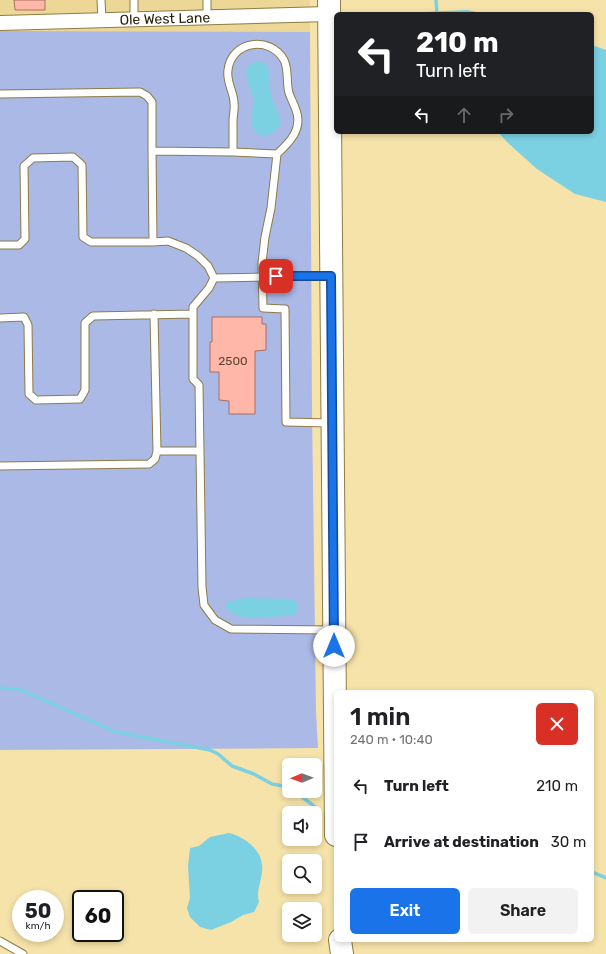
<!DOCTYPE html>
<html lang="en">
<head>
<meta charset="utf-8">
<style>
	body { margin:0; font-family:Rubik,sans-serif; background:#f2f2f2; color:#202124; height:100vh; display:flex; flex-direction:column; font-size:15px; white-space:nowrap }
	* { box-sizing:border-box; margin:0 }
	p { font-size:13px; color:#757577 }
	.icon { flex:none; width:22px; height:22px; fill:none; stroke:currentColor; stroke-width:2; stroke-linecap:round; stroke-linejoin:round }
	.map { position:relative; flex:1; overflow:hidden }
	.panel { position:absolute; left:334px; top:690px; width:260px; height:252px; display:flex; flex-direction:column; background:#fff; border-radius:6px; box-shadow:0 2px 6px #0003 }
	.panel>* { flex:none }
	.guide { position:absolute; left:334px; top:12px; width:260px; height:122px; border-radius:6px; box-shadow:0 2px 6px #0003; background:#202124; color:#fff; overflow:hidden }
	.needle { width:26px; rotate:269deg }
	.buttons { position:absolute; left:282px; top:758px; display:grid; gap:8px }
	.buttons a { display:grid; place-items:center; width:40px; height:40px; border-radius:6px; background:#fff; box-shadow:0 2px 6px #0003; font-size:20px }
	.speed { position:absolute; left:12px; top:890px; display:flex; gap:8px; font-size:20px; font-weight:700; text-align:center }
	.speed>* { display:grid; place-content:center; width:52px; height:52px; border-radius:50%; background:#fff; box-shadow:0 2px 6px #0003; line-height:1 }
	.speed small { font-size:10px; font-weight:400 }
	.speed .limit { border:2px solid #111; border-radius:6px; background:#fff; color:#111 }
	.pin { position:absolute; display:grid; place-items:center; width:34px; height:34px; color:#fff; margin:-17px; border-radius:8px; box-shadow:0 2px 6px #0006 }
	.me { position:absolute; width:44px; margin:-22px; rotate:0deg; stroke-linejoin:round; filter:drop-shadow(0 0 3px #0008) }
	.turn { display:flex; align-items:center; gap:14px; height:84px; padding:0 16px; font-size:18px }
	.turn .icon { width:52px; height:52px; stroke-width:2.5 }
	.turn b { display:block; font-size:28px; line-height:34px }
	.lanes { display:flex; align-items:center; height:38px; padding:0 16px; background:#0003; justify-content:center; gap:20px; direction:ltr }
	.lanes .off { opacity:.35 }
	.round { display:grid; place-items:center; flex:none; width:42px; height:42px; border-radius:6px; background:#f2f2f2 }
	.headline { display:flex; align-items:center; justify-content:space-between; height:68px; padding:0 16px }
	h1 { font-size:24px; font-weight:600; line-height:30px }
	.cta { display:flex; gap:8px; margin-top:auto; padding:8px 16px }
	.cta a { flex:1; height:46px; border-radius:6px; background:#1a73e8; color:#fff; font-size:16px; font-weight:600; line-height:46px; text-align:center }
	.cta a+a { background:#f2f2f2; color:#202124 }
	ul { padding:0; list-style:none }
	li { display:flex; align-items:center; gap:12px; height:56px; padding:0 16px }
	li div { flex:1 }
	li b { display:block; font-size:15px }
	li em { font-style:normal }
	.map>svg:first-child { display:block }
	.built { fill:#ecd797 }
	.green { fill:#abb9e7 }
	.water { fill:#7bd0e1 }
	.lines { fill:none; stroke-linecap:round; stroke-linejoin:round }
	.stream { stroke:#7bd0e1; stroke-width:3.5 }
	.building { fill:#feb7a9; stroke:#a96f64 }
	.lane-casing { stroke:#8d7c45; stroke-width:9 }
	.street-casing { stroke:#8d7c45; stroke-width:16 }
	.primary-casing { stroke:#8d7c45; stroke-width:24 }
	.lane { stroke:#fff; stroke-width:7 }
	.street { stroke:#fff; stroke-width:14 }
	.primary { stroke:#fff; stroke-width:22 }
	.route-casing { stroke:#114b97; stroke-width:10 }
	.route { stroke:#1a73e8; stroke-width:7 }
	.labels { text-anchor:middle; dominant-baseline:central; stroke-width:3; stroke-linejoin:round; paint-order:stroke }
	.number-label { font-size:12px; fill:#5a432f }
	.street-label { font-size:14px; fill:#231c06; stroke:#fcf1cf }
</style>
</head>
<body>
<div class="map">
<svg width="606" height="954" viewBox="0 0 606 954">
	<rect width="100%" height="100%" fill="#f6e3a9"/>
	<!-- built -->
	<path class="built" d="M0,0H310V32L0,31Z"/>
	<!-- green -->
	<path class="green" d="M0,31L310,32L312,409L316,711L318,748L0,750Z"/>
	<!-- water -->
	<path class="water" d="M467,10L487,14H421L423,12Z
		M592,45L606,50V202L575,194L537,169L507,142L498,132H592Z
		M259,61C263,63 266,64 268,68C270,73 269,90 272,98C274,107 284,117 279,127C276,131 272,134 266,135C244,136 254,110 253,98C251,83 236,66 259,61Z
		M246,598L292,599C298,601 299,609 296,614L293,615C273,616 240,625 225,607L227,602Z
		M229,833C246,837 265,852 262,872C261,883 256,891 259,902L254,912L243,915L231,922L211,930L200,927L190,917L187,908L190,898L188,866L190,848L199,846L210,837Z"/>
	<g class="lines">
		<!-- stream -->
		<path class="stream" d="M436,0L437,14
			M0,688L19,689L116,732L210,750L218,754L232,766L254,774L272,784L289,787
			M294,791L318,809
			M592,872L606,878"/>
	</g>
	<!-- building -->
	<path class="building" d="M14,0H45V10H15Z
		M212,317H262V324H266V350L255,351V414H229V401L219,400V372H210V342H212Z"/>
	<g class="lines">
		<!-- lane casing -->
		<g class="lane-casing">
			<path id="lane" d="M101,0L102,20
				M134,0V19
				M207,0V17
				M0,94L140,92L147,96L152,102V151
				M277,154L233,152C233,142 233,131 233,121C233,115 235,109 234,103C234,92 226,82 228,70C231,41 270,35 284,60C289,70 286,83 289,93C291,99 294,104 296,110C303,129 290,142 277,154L271,208L265,237L262,263L263,308L285,309L286,422L330,423
				M153,242L168,241L186,248L198,256L208,266L214,278
				M0,245H19L25,239L24,166L33,158L73,157L82,165L83,237L91,242H153L152,151L233,152
				M328,276L214,278L209,288L193,307V379L199,385L202,587L204,605L215,620L231,629L332,630
				M154,314L157,451
				M0,318L24,317L28,325L29,394L36,400L80,399L85,390V323L93,316L193,314
				M0,466L149,464L155,459L157,451H200
				M0,941L23,954"/>
		</g>
		<!-- street casing -->
		<g class="street-casing">
			<g id="street">
				<path id="s1" d="M0,23L329,14"/>
			</g>
		</g>
		<!-- primary casing -->
		<g class="primary-casing">
			<path id="primary" d="M329,0L336,835
				M340,940L342,954"/>
		</g>
		<!-- lane -->
		<use href="#lane" class="lane"/>
		<!-- street -->
		<use href="#street" class="street"/>
		<!-- primary -->
		<use href="#primary" class="primary"/>
	</g>
	<g class="lines">
		<!-- route casing -->
		<g class="route-casing">
			<path id="route" d="M276,276H331L334,646"/>
		</g>
		<!-- route -->
		<use href="#route" class="route"/>
	</g>
	<g class="labels">
		<!-- number labels -->
		<g class="number-label">
			<text x="233" y="361">2500</text>
		</g>
		<!-- street labels -->
		<g class="street-label">
			<text stroke="none"><textPath href="#s1" startOffset="165">Ole West Lane</textPath></text>
		</g>
	</g>
</svg>
<div class="buttons">
<a><svg class="needle" viewBox="-14 -14 28 28"><path d="M0-13l5 13h-10z" fill="#e53935"/><path d="M0 13l5-13h-10z" fill="#757577"/></svg></a>
<a><svg class="icon" aria-label="sound" viewBox="0 0 24 24"><path d="M4 9h4l5-4v14l-5-4H4zM17 9q2 3 0 6"/></svg></a>
<a><svg class="icon" aria-label="search" viewBox="0 0 24 24"><circle cx="10" cy="10" r="6"/><path d="M15 15l6 6"/></svg></a>
<a><svg class="icon" aria-label="layers" viewBox="0 0 24 24"><path d="M12 4l9 5-9 5-9-5zM3 14l9 5 9-5"/></svg></a>
</div>
<div class="speed"><div>50<small>km/h</small></div><div class="limit">60</div></div>
<div class="pin" style="left:276px;top:276px;background:#d93025"><svg class="icon" aria-label="arrive" viewBox="0 0 24 24"><path d="M6 21V4h12l-3 4 3 4H6"/></svg></div>
<svg class="me" style="left:334px;top:646px" viewBox="-20 -20 40 40"><circle r="19" fill="#fff"/><path d="M0-13L10 11 0 6-10 11z" fill="#1a73e8"/></svg>
<div class="guide">
<div class="turn"><svg class="icon" aria-label="left" viewBox="0 0 24 24"><path d="M17 20v-9H6M10 6l-5 5 5 5"/></svg><div><b>210 m</b>Turn left</div></div>
<div class="lanes"><svg class="icon" aria-label="left" viewBox="0 0 24 24"><path d="M17 20v-9H6M10 6l-5 5 5 5"/></svg><svg class="icon off" aria-label="ahead" viewBox="0 0 24 24"><path d="M12 20V5M6 11l6-6 6 6"/></svg><svg class="icon off" aria-label="right" viewBox="0 0 24 24"><path d="M7 20v-9h11M14 6l5 5-5 5"/></svg></div>
</div>
<section class="panel">
<div class="headline"><div><h1>1 min</h1><p>240 m · 10:40</p></div><a class="round" style="background:#d93025;color:#fff"><svg class="icon" aria-label="close" viewBox="0 0 24 24"><path d="M6 6l12 12M18 6L6 18"/></svg></a></div>
<ul>
<li><svg class="icon" aria-label="left" viewBox="0 0 24 24"><path d="M17 20v-9H6M10 6l-5 5 5 5"/></svg><div><b>Turn left</b></div><em>210 m</em></li>
<li><svg class="icon" aria-label="arrive" viewBox="0 0 24 24"><path d="M6 21V4h12l-3 4 3 4H6"/></svg><div><b>Arrive at destination</b></div><em>30 m</em></li>
</ul>
<div class="cta"><a>Exit</a><a>Share</a></div>
</section>
</div>
</body>
</html>
